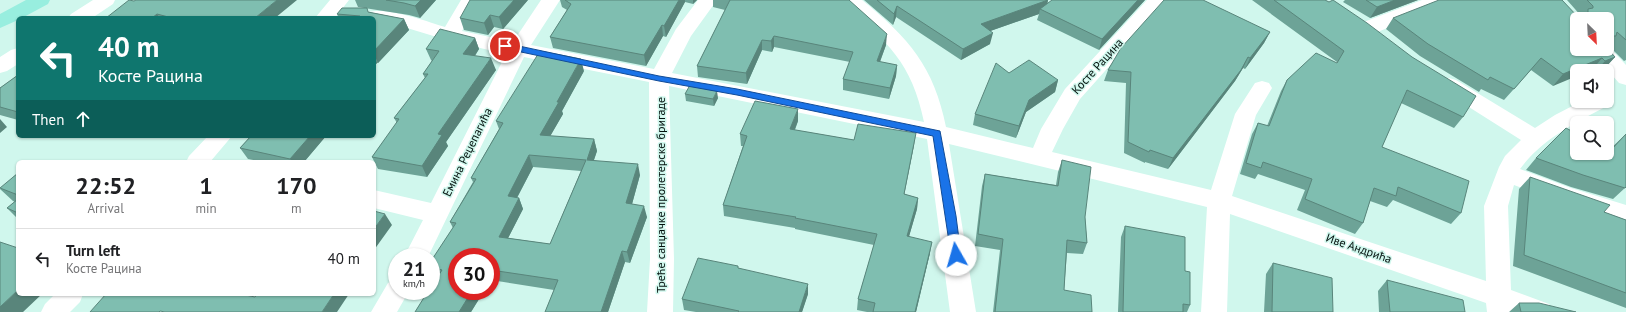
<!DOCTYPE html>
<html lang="en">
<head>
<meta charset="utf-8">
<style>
	body { margin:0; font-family:"PT Sans",sans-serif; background:#f6f6f6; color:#202124; height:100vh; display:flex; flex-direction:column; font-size:15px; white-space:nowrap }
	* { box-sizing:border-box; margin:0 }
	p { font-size:13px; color:#757577 }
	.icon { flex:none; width:22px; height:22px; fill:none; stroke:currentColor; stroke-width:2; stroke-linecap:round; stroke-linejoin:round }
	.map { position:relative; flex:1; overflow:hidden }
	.panel { position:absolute; left:16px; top:160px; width:360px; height:136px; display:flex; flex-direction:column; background:#fff; border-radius:6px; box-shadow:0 1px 3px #0004 }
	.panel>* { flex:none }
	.top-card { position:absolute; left:16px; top:16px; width:360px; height:122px; border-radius:6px; box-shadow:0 1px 3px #0004; background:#0f766e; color:#fff; overflow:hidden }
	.needle { width:26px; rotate:156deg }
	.tools { position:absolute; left:1570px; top:12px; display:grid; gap:8px }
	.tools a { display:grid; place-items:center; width:44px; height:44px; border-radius:6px; background:#fff; box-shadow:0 1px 3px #0004; font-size:20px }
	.speed { position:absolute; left:388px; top:248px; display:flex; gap:8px; font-size:20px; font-weight:700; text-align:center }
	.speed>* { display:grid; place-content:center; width:52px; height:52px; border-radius:50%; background:#fff; box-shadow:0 1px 3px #0004; line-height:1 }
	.speed small { font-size:10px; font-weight:400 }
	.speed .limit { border:6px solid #d22; background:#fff; color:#111 }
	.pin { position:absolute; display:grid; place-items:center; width:34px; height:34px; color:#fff; margin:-17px; border:2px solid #fff; border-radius:50%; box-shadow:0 1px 4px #0007 }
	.me { position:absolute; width:44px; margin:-22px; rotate:353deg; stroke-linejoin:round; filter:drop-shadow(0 0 3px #0008) }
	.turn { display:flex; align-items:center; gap:14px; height:84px; padding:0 16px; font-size:18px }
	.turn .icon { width:52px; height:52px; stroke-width:2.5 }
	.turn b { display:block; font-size:28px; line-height:34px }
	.then { display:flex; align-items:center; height:38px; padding:0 16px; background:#0003; gap:8px; font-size:15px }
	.eta { display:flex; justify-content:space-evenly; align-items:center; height:68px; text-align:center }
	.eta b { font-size:24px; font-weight:600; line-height:28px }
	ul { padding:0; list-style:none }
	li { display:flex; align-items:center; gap:12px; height:60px; padding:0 16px; border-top:1px solid #e0e0e0 }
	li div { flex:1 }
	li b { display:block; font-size:15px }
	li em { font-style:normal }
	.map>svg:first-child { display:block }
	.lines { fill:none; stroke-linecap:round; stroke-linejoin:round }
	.street { fill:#fff; fill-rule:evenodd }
	.secondary { fill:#fff; fill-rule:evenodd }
	.primary { fill:#98eedf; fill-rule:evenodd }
	.wall { fill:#6da397; fill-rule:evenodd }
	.shaded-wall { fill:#59857b }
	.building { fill:#7fbeb0; stroke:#59857b; fill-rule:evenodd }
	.route { fill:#1a73e8; stroke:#114b97 }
	.labels { text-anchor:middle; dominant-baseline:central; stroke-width:3; stroke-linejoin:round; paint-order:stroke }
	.street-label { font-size:12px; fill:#04110e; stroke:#d0f7ed }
</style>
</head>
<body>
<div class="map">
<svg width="1626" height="312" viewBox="0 0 1626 312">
	<rect width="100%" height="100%" fill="#d0f7ed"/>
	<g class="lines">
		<!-- street -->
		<path class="street" d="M93,0H115L113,4L92,18H68L71,14Z
			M461,0H479L462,31L513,42L541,0H560L531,45L654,69L676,29L698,0H717L691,36L672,73L924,122C912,63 888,42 843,4L841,0H862C909,38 934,67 946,127L1033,148L1041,129L1065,89L1147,0H1164L1165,2L1163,6L1080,99L1063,129L1052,152L1211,190L1235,114L1255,83L1262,81L1269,83L1272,88L1256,115L1232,196L1486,281L1484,206L1499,167L1505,156L1521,140L1442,90L1439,85L1442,80L1449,78L1456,80L1535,128L1555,115L1582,101H1607V96L1610,101L1607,106C1575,123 1542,139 1520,169L1571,188L1626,205V223L1557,201L1514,185L1508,206L1511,290L1549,304L1553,312H1487L1486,303L1230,214L1227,312H1201L1207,207L949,144L976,312H950L927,139L669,86L674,259L673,312H647L650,259L649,82L524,57L428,257H404L423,220L374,208V190L431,203L506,54L450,41L407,28L376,22H374V18H368L366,16L369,12C388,7 426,21 445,27Z
			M1422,0H1449L1447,4L1375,33L1368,34L1361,33L1358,28L1361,23Z
			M1607,45L1626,65V85L1619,83L1589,49H1607Z
			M18,48V64L7,71L0,73V57L11,50Z
			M397,279V291H409L397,312H371L388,283Z"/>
		<!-- secondary -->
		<path class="secondary" d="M330,0H349L335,18H315Z
			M208,136H232L210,162H186L189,156Z
			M55,294H83L80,302L70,312H41L45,304Z"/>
		<!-- primary -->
		<path class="primary" d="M26,0H50L48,4L22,18H18V20L0,28V14Z"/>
	</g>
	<!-- wall -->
	<path class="wall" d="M355,0H436L420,18L409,15L358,7Z
		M528,0L503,29L494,27L488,35L464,30L460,18Z
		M560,0H697L693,4L685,2L666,37L663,36L646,66L553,48L550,37L567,10L562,7Z
		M713,0H849L886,45L880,62L897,65L896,76L889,99L843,90V79L850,62L774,47L772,52L762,50L747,84L698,77L697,66L725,10L713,7Z
		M864,0H1048L1047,4L1145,0L1099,50L1037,20L1039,14L990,31V44L961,60L896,17L893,25Z
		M1252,0H1325L1463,117L1454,128L1401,103L1382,147L1461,213L1451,224L1393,200L1387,207L1370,201L1363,223L1355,234L1297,210L1305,190L1258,174L1255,179L1240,174L1252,134L1258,123L1267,126L1281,91L1287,80L1337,63V62Z
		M1345,0H1418L1370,18L1343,2Z
		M1567,0H1626V60L1624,61L1608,45L1607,46V19H1577L1615,57L1604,69L1598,71H1593L1592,70L1590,71H1577L1553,86L1531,70L1504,100L1481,89L1479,92L1420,56L1386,29L1393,18L1580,19L1582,17Z
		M134,1L275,18H106Z
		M369,12L404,19L409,30L378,63H377L374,66V18H339L337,14Z
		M1270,32L1264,43L1245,69L1243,68L1235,81L1168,169L1145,162V163L1124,153L1126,83L1104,81L1108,70Z
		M475,38L479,49L475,56L496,70L446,142L448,146L427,177L378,169L372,157L397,123L394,118L425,78L423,74L432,61L431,60L426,49Z
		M584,71L562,111L563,114L550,136L594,139L597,151L594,160L640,175L632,204L647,217L630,263L625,262L608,312H545L554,290L491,280V257L457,291H484L471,312H415L437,278L433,277L431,273V261L453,228L450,222L473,182L471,178L499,129L496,121ZM533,167L581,171L550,244L508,238L523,209L519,198H517Z
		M1009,73L1058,80L1055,92L1026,112L1016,138L973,125L975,114Z
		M18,75V120L0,115V88Z
		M685,94L718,98L714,106L686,101Z
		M798,121L795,130L854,140L914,145L904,194L918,198L917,209L909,236L930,253L916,312H867L857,310L858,299L874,245L795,229V228L724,216L723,205L743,146H741L740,134Z
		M1626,134V187L1613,199L1571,187L1526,170L1536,158L1608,151Z
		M251,136H326L304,162H263L248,159L240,148Z
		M1062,160L1085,217L1087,243L1083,254L1067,253L1064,290L1092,312H993L1000,250L975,246L982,186L985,174L1056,185L1058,172Z
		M18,173V219L7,208L15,202L13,201L0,189Z
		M1530,177L1604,212L1626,220V308L1513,266L1519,189Z
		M1125,226L1185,271L1190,305L1187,312H1118L1121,237Z
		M1273,263L1333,312H1264L1266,274Z
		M739,268L808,294L802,312H696L684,310L682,299Z
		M1387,280L1465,312H1379L1378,291Z
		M1519,303L1576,312H1509Z"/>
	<!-- shaded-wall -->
	<path class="shaded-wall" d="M277,0H297L275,18H255Z
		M421,0H436L420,18L415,6Z
		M514,0H528L503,29L499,17Z
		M679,0H685V2L666,37L664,26Z
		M693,0H697L693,4Z
		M1048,0L1046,11L1040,9L1039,14L979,35L981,24Z
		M1138,0H1145L1099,50L1102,39Z
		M1395,0H1418L1370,18L1377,7Z
		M897,6L896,17L893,25L894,14Z
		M157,14L160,18H152Z
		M490,15L494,27L488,35L484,23Z
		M404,19L409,30L378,63L374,54V51Z
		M662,25L663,36L646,66L644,55Z
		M1270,32L1264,43L1245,69L1250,58Z
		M993,33L990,44L961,60L963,49Z
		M887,34L886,45L876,72L877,61Z
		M774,36V47L772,52L771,41Z
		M475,38L479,49L468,66L463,54Z
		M762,40V50L747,84L746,73Z
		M374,57L377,63L374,66Z
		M1248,57L1243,68L1235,81L1168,169L1173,158Z
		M1615,57L1604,69L1598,71H1596L1605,61Z
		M491,58L496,70L446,142L448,146L427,177L422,166L438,134Z
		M1602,58L1592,70L1590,71H1577V76L1553,86L1563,74Z
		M581,59L584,71L562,111L563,114L544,147L540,135L557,102Z
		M897,65L896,76L889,99L890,88Z
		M1058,80L1055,92L1026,112L1016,138L1019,126L1029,100Z
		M717,91L718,98L714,106L713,99Z
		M798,109V121L790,141V129Z
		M0,119L7,127L0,133Z
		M916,133L914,145L902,206L904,194Z
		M310,136H326L304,162H292L290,159Z
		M594,139L597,151L590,171L587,160Z
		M529,155L533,167L512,207L508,196Z
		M638,164L640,175L629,215L626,203Z
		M519,198L523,209L503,248L499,237Z
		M918,198L917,209L906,247L907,236Z
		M644,206L647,217L630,263L627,252Z
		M385,214L392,225L374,250V229Z
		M932,242L930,253L916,312H915Z
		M622,251L625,262L608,312H601Z
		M808,284V294L802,312H799Z
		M18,290V294H42L23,312H0V307Z
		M472,291H484L471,312H459Z
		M334,294H349L337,312H322Z"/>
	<!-- building -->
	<path class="building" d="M129,0L134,1L136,0H277L255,18H172L157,14L152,18H106Z
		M386,0H421L415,6L404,3Z
		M470,0H514L499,17L490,15L484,23L460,18Z
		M565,0H679L664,26L662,25L644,55L550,37L571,4Z
		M730,0H849L887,34L877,61L897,65L890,88L843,79L853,52L774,36L771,41L762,40L746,73L697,66Z
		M877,0H1048L981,24L993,33L963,49L897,6L894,14Z
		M1052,0H1138L1102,39L1040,9Z
		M1164,0H1203L1270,32L1250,58L1248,57L1241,70L1173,158L1150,150L1149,152L1128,142L1131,72L1108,70L1121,48Z
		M1274,0H1325L1329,2L1333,0L1367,23L1412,57L1476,96L1463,117L1407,90L1382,147L1469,181L1461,213L1398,187L1396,196L1374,188L1363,223L1305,199L1312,179L1263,162L1261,168L1246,163L1258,123L1269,126L1287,80L1316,53L1337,63L1344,51Z
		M1366,0H1395L1377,7Z
		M1439,0H1562L1579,18L1581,19H1577V49H1607V48L1615,57L1605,61L1602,58L1563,74L1541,58L1514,89L1490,77L1488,80L1428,44L1393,18Z
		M1587,0H1626V40L1617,32L1616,36H1607V19H1588V9L1593,8V6Z
		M342,8H367L368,12L404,19L374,51V18H358L360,16L337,14Z
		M440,29L475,38L463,54L491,58L438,134L442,135L422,166L372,157L399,119L394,118L428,74H423L439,51L426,49Z
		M540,51L581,59L557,102H559L540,135L594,139L587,160L638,164L626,203L644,206L627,252L622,251L601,312H545L558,280L491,270V257H457V291H472L459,312H415L428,291H431V287L442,270L431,267V261L456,223L450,222L476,179L471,178L503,123L496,121ZM529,155L586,160L550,244L499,237L519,198L508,196Z
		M1029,60L1058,80L1029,100L1019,126L975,114L996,63L1009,73Z
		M18,75V112L0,107V88Z
		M690,85L717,91L713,99L685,94Z
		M755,101L798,109L790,129L854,140L858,124L916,133L904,194L918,198L907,236L932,242L915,312H873L875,303L858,299L877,234L795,218L796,217L723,205L747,136L740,134Z
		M1566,128L1577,134V153H1607V151L1609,152L1626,134V187L1625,188L1583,175L1536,158Z
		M251,136H310L290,159L240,148Z
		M1062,160L1091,167L1085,217L1087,243L1067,240L1064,290L1091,295L1092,312H995L1003,239L978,234L985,174L1058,186Z
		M18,173V195L0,188Z
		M1530,177L1610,205L1604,212L1626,220V293L1524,255Z
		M18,199V213L7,208Z
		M374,211L385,214L374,229Z
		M1125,226L1185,237V271L1190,272V305L1183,304V312H1123Z
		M0,242L18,248V290L0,307Z
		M698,258L738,266V268L808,284L799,312H738L739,311L682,299Z
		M1273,263L1332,278L1333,312H1272Z
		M1387,280L1463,300L1465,312H1390Z
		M106,294H241L255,297L257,294H334L322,312H165L160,311L159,312H90Z
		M1519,303H1539L1576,312H1521Z"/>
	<!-- route -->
	<path class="route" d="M505,43L659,76L737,89L940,131L956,216L961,255L959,258L956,259L952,258L951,255L933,136L737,95L659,81L502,48L501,46Z"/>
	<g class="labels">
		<!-- street labels -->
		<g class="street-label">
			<text transform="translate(1097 66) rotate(-48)">Косте Рацина</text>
			<text transform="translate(467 152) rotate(-64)">Емина Реџепагића</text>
			<text transform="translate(660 195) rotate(-90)">Треће санџачке пролетерске бригаде</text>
			<text transform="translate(1359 248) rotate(19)">Иве Андрића</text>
		</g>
	</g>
</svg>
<div class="tools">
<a><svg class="needle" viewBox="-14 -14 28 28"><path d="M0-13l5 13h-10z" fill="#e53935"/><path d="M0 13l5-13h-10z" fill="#757577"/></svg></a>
<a><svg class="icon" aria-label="sound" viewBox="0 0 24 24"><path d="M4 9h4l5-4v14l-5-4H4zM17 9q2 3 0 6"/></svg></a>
<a><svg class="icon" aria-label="search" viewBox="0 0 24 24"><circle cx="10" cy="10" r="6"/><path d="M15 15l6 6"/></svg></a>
</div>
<div class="speed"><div>21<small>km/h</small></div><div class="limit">30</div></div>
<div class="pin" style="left:505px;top:46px;background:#d93025"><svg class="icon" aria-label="arrive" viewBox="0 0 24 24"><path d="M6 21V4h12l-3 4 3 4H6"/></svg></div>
<svg class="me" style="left:956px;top:255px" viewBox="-20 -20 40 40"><circle r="19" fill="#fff"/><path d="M0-13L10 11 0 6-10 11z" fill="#1a73e8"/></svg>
<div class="top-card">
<div class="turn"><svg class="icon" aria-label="left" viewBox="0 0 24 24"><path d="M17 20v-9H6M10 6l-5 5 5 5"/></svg><div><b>40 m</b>Косте Рацина</div></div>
<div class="then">Then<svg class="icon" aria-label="ahead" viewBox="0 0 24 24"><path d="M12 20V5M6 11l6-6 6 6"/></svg></div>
</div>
<section class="panel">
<div class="eta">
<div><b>22:52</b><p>Arrival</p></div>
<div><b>1</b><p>min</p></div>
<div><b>170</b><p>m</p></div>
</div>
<ul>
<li><svg class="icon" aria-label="left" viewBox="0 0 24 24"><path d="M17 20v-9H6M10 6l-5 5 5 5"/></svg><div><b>Turn left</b><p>Косте Рацина</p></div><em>40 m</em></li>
</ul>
</section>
</div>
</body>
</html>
